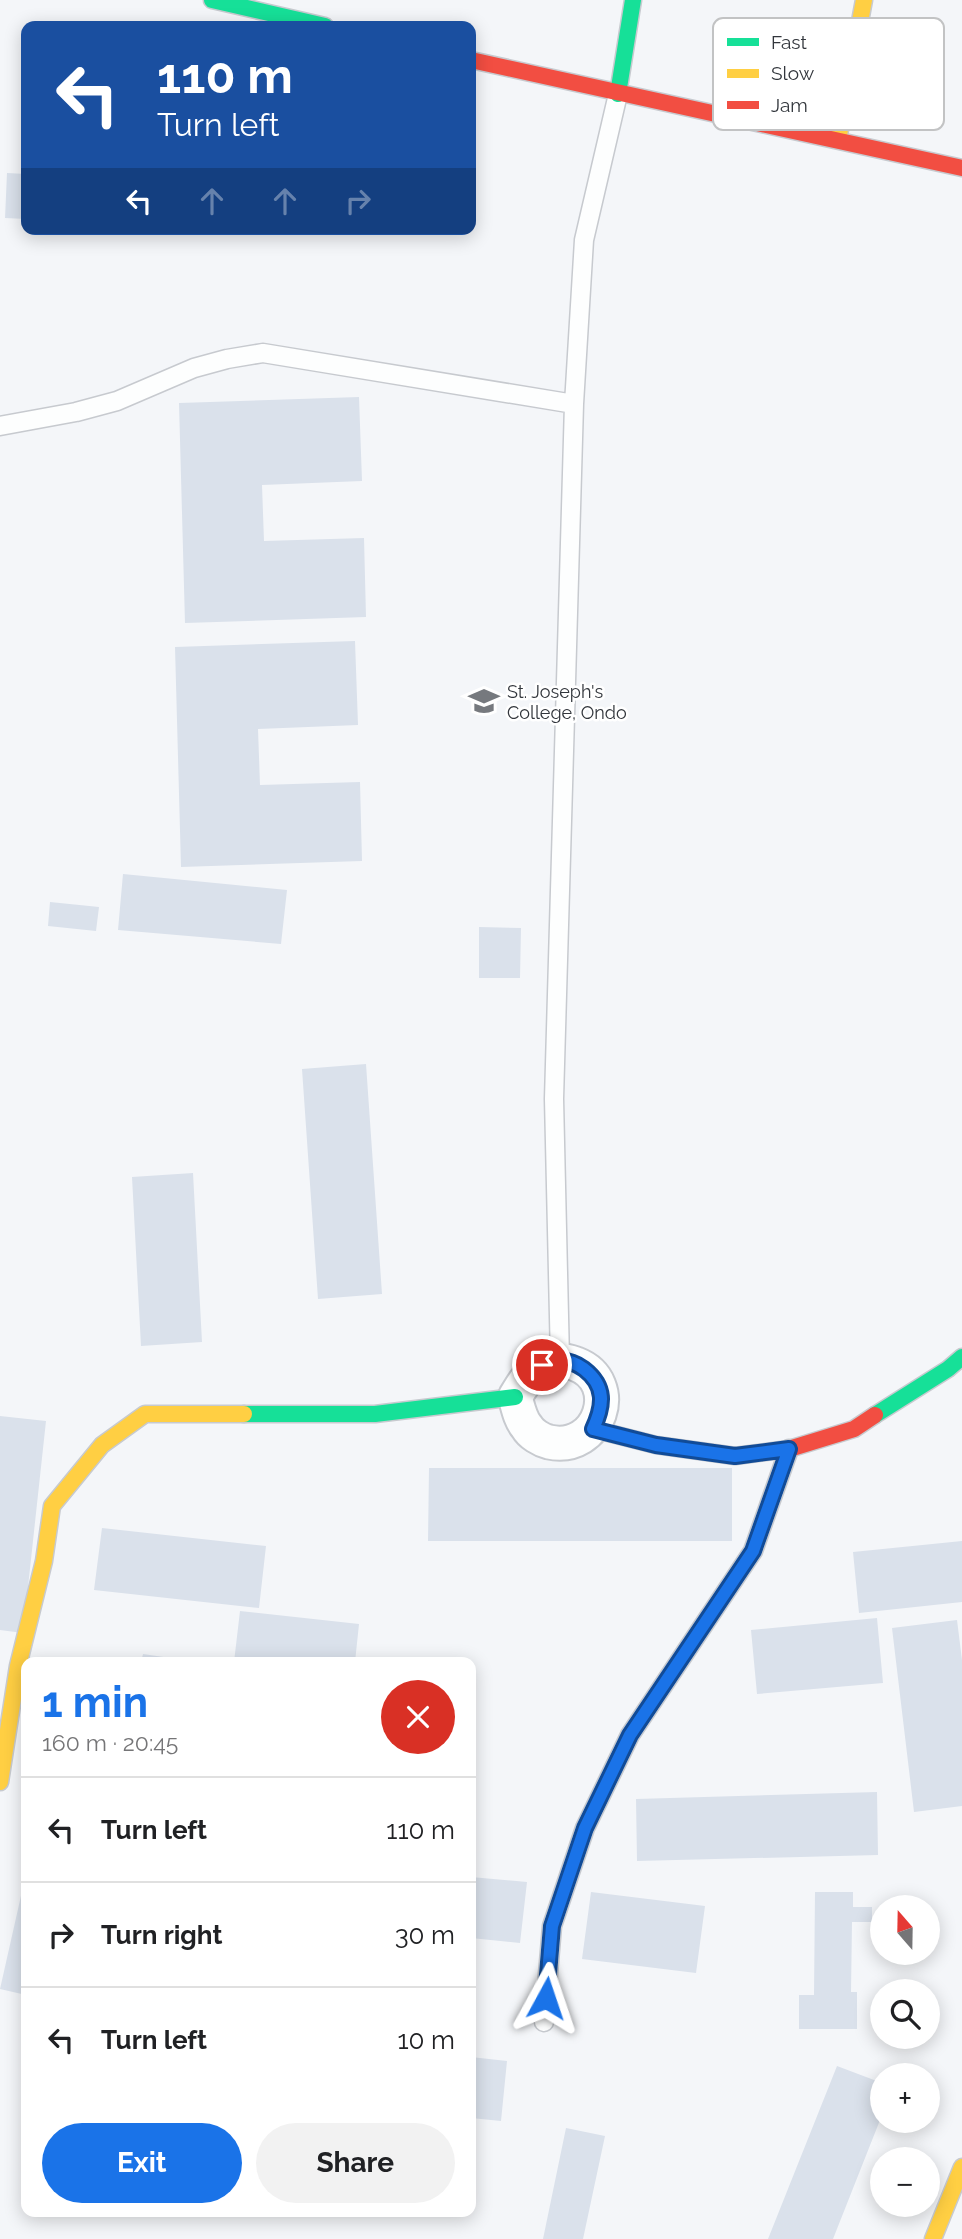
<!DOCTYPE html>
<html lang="en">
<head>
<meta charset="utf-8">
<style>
	body { margin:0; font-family:Raleway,sans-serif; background:#f2f2f2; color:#202124; height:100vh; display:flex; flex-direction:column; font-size:26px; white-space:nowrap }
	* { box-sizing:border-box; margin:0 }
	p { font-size:23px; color:#757577 }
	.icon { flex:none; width:38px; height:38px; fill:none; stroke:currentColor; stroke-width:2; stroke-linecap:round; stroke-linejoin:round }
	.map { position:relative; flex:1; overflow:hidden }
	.side { position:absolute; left:21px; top:1657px; width:455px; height:560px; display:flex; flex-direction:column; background:#fff; border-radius:14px; box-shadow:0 4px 18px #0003 }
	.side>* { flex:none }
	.hud { position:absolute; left:21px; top:21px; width:455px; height:214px; border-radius:14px; box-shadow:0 4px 18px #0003; background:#1a4fa0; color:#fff; overflow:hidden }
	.needle { width:46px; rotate:340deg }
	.tools { position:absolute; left:870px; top:1895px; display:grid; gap:14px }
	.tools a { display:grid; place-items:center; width:70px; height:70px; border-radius:50%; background:#fff; box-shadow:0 4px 18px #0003; font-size:35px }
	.pin { position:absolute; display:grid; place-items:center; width:60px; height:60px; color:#fff; margin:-30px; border:4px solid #fff; border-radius:50%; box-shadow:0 2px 7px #0007 }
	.me { position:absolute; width:77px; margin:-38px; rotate:5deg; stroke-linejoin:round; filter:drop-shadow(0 0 5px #0008) }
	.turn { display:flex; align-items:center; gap:24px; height:147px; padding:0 21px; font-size:32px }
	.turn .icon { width:91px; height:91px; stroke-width:2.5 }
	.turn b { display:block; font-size:49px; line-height:60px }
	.lanes { display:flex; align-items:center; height:66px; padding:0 21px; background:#0003; justify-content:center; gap:35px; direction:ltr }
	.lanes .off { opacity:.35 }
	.round { display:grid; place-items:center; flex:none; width:74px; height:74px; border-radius:37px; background:#f2f2f2 }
	.head { display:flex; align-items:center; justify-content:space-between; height:119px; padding:0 21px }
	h1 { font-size:42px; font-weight:700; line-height:52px; color:#1a73e8 }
	.cta { display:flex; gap:14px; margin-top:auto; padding:14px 21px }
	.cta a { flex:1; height:80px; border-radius:42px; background:#1a73e8; color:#fff; font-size:28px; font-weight:700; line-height:80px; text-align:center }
	.cta a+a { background:#f2f2f2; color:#202124 }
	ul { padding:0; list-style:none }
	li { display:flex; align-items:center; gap:21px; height:105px; padding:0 21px; border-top:2px solid #e0e0e0 }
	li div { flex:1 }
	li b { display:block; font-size:26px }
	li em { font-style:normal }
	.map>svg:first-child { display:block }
	.building { fill:#dae1eb }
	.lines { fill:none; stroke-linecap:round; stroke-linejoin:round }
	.lane-casing { stroke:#c7cacf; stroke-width:21 }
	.street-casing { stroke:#c7cacf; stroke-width:37 }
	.fast-casing { stroke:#c7cacf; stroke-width:19 }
	.slow-casing { stroke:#c7cacf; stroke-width:19 }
	.jam-casing { stroke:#c7cacf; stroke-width:19 }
	.lane { stroke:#fdfefe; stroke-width:18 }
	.street { stroke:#fdfefe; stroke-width:33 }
	.fast { stroke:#16e098; stroke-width:16 }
	.slow { stroke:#ffcf43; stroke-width:16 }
	.jam { stroke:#f24e42; stroke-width:16 }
	.route-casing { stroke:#114b97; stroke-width:18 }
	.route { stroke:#1a73e8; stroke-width:12 }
	.labels { text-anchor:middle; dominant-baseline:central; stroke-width:5; stroke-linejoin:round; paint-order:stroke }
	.poi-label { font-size:18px; fill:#32363c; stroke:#fff; text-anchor:start }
	.key { fill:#fff; stroke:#c2c3c4; stroke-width:2 }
	.key-label { font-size:19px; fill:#32363c }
</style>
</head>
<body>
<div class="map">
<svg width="962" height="2239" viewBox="0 0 962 2239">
	<rect width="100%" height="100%" fill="#f4f6f9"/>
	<!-- building -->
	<path class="building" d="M7,173L26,174V219L5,218Z
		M359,397L362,481L262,485L264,541L364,538L366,617L185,623L179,403Z
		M355,641L358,725L258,729L260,785L360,782L362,861L181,867L175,647Z
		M123,874L287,890L281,944L118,930Z
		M50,902L99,907L96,931L48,926Z
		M479,927L521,928L520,978H479Z
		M366,1064L382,1294L318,1299L302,1069Z
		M193,1173L202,1342L141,1346L132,1177Z
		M0,1416L46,1421L23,1633L0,1630Z
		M429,1468H732V1541H428Z
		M102,1528L266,1546L259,1608L94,1590Z
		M962,1541V1602L859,1613L853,1552Z
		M240,1611L359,1624L355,1662H234Z
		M877,1618L883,1683L757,1694L751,1630Z
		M957,1620L962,1660V1806L914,1812L892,1628Z
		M143,1654L191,1661V1662H141Z
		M877,1792L878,1855L637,1861L636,1799Z
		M471,1877L527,1882L520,1943L471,1938Z
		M25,1878H26V1995L0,1989Z
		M591,1892L705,1906L696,1973L582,1959Z
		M815,1892H853V1907H872V1922H852L851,1992H857V2029H799V1995H814Z
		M471,2057L507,2061L501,2121L471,2118Z
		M837,2066L882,2083V2115L833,2239H768Z
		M566,2128L605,2136L583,2239H543Z"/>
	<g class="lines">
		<!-- lane casing -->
		<g class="lane-casing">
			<path id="lane" d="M0,426L76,412L117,401L194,368L227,359L263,353L574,404
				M560,1360L554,1099L574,404L584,240L618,94
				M544,2022L552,1926L585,1828L630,1735L753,1551L789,1449"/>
		</g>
		<!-- street casing -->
		<g class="street-casing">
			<path id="street" d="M560,1360C566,1361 572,1362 576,1364C623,1382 600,1453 549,1442C541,1440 531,1434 527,1427C520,1419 518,1407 515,1397C529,1374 533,1367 560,1360Z"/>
		</g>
		<!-- fast casing -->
		<g class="fast-casing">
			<path id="fast" d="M212,0L325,26
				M618,94L633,0
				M244,1414H375L515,1397
				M875,1415L948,1369L962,1357"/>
		</g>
		<!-- slow casing -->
		<g class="slow-casing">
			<path id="slow" d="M838,140L864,0
				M0,1782L18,1666L44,1561L52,1506L102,1445L145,1414H244
				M933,2239L962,2167"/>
		</g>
		<!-- jam casing -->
		<g class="jam-casing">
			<path id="jam" d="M471,60L962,168
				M593,1429L656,1445L735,1456L789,1449L854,1429L875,1415"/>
		</g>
		<!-- lane -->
		<use href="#lane" class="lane"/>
		<!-- street -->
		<use href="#street" class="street"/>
		<!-- fast -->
		<use href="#fast" class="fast"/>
		<!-- slow -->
		<use href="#slow" class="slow"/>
		<!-- jam -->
		<use href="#jam" class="jam"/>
	</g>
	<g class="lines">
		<!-- route casing -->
		<g class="route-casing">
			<path id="route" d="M542,1365C547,1363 553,1361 558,1361C567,1360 577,1364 584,1369C606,1386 604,1405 593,1429L656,1445L735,1456L789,1449L753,1551L630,1735L585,1828L552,1926L546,1998"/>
		</g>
		<!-- route -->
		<use href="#route" class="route"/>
	</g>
	<!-- icons -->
	<defs>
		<g id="school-bare" transform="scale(2.415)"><path d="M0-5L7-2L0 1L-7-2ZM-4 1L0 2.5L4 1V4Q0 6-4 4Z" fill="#76797e" stroke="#fff" stroke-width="2.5" paint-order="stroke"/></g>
	</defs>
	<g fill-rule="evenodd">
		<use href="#school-bare" x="484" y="701"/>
	</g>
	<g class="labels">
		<!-- poi labels -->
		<g class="poi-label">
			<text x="507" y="691">St. Joseph's<tspan x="507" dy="21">College, Ondo</tspan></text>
		</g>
	</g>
	<!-- legend -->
	<rect x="713" y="18" width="231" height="112" rx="10" class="key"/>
	<rect x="727" y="38" width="32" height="8" fill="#16e098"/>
	<rect x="727" y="69" width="32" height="9" fill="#ffcf43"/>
	<rect x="727" y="101" width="32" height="8" fill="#f24e42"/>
	<g class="key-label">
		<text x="771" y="49">Fast</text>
		<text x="771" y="80">Slow</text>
		<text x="771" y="112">Jam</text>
	</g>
</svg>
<div class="tools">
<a><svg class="needle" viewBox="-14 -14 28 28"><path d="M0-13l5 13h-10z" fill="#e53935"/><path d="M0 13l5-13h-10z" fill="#757577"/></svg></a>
<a><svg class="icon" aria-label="search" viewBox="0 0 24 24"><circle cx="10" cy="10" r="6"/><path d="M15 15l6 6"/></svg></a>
<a>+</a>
<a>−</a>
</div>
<div class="pin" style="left:542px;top:1365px;background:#d93025"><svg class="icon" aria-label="arrive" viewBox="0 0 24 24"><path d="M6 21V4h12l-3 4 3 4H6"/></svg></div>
<svg class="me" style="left:546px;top:1998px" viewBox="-20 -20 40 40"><path d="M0-17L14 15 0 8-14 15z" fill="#1a73e8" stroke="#fff" stroke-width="4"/></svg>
<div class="hud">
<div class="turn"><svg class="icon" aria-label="left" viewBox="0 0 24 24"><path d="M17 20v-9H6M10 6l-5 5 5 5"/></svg><div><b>110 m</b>Turn left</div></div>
<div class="lanes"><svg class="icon" aria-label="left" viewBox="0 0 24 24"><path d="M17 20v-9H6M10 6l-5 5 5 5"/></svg><svg class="icon off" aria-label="ahead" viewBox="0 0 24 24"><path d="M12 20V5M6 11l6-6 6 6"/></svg><svg class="icon off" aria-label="ahead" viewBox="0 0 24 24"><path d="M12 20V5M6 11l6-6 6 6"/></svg><svg class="icon off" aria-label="right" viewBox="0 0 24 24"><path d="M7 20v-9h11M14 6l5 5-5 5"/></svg></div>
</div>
<section class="side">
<div class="head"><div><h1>1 min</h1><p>160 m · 20:45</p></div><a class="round" style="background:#d93025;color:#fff"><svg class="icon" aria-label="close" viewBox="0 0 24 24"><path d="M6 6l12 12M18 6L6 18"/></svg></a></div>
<ul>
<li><svg class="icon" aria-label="left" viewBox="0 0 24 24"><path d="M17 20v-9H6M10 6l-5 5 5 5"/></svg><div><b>Turn left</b></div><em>110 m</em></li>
<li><svg class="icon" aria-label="right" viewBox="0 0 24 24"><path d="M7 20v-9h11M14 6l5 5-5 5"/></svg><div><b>Turn right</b></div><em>30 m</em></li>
<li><svg class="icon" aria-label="left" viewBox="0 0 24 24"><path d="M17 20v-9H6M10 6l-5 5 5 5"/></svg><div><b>Turn left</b></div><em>10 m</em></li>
</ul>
<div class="cta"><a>Exit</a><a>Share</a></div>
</section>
</div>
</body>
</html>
